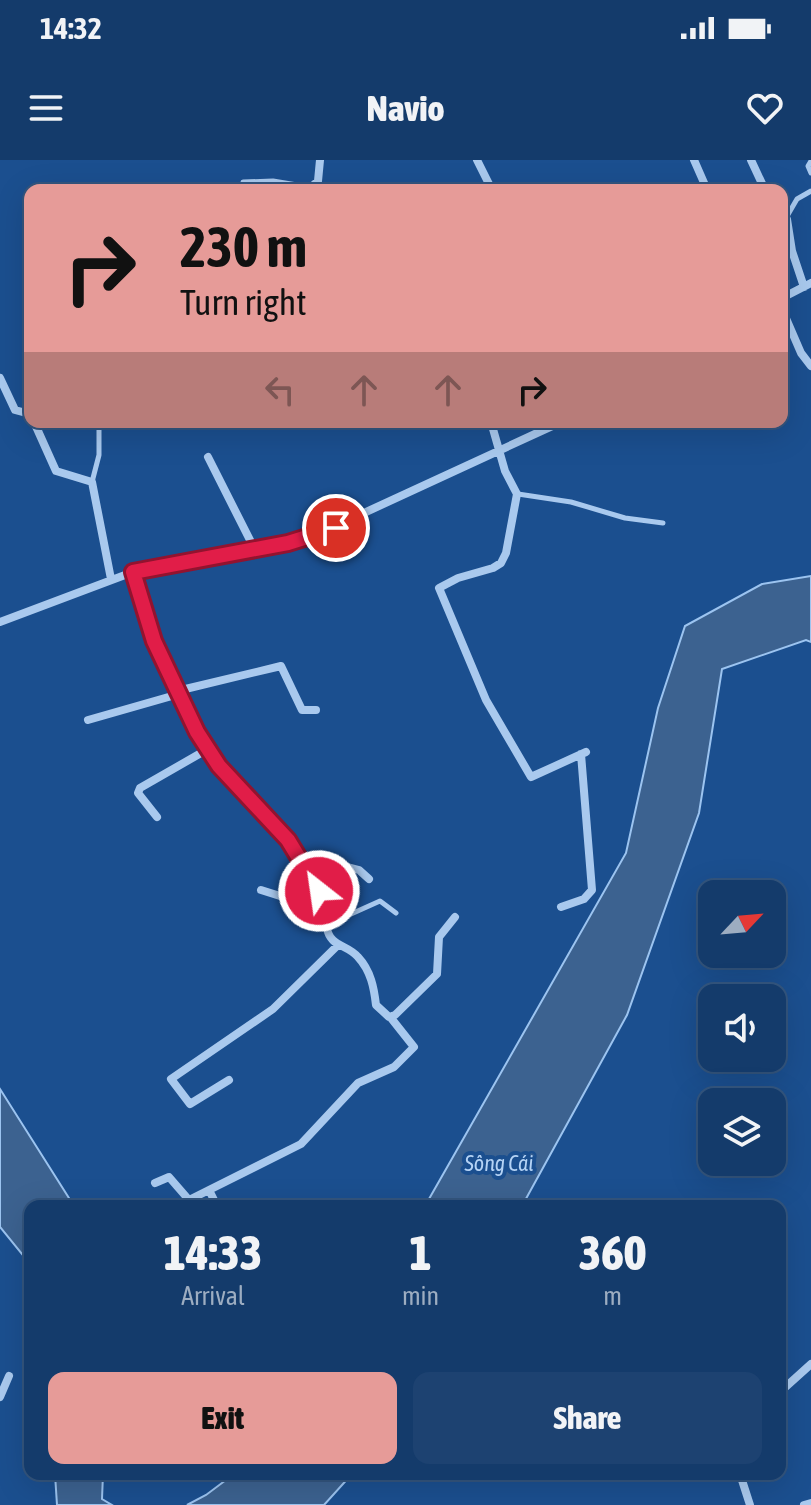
<!DOCTYPE html>
<html lang="en">
<head>
<meta charset="utf-8">
<style>
	body { margin:0; font-family:"Asap Condensed",sans-serif; background:#1d4271; color:#f1f3f6; height:100vh; display:flex; flex-direction:column; font-size:30px; white-space:nowrap }
	* { box-sizing:border-box; margin:0 }
	p { font-size:26px; color:#9dadc1 }
	.icon { flex:none; width:44px; height:44px; fill:none; stroke:currentColor; stroke-width:2; stroke-linecap:round; stroke-linejoin:round }
	.map { position:relative; flex:1; overflow:hidden }
	.drawer { position:absolute; left:24px; top:1040px; width:762px; height:280px; display:flex; flex-direction:column; background:#143b6b; border-radius:16px; box-shadow:0 8px 32px #0002,0 0 0 2px #33557e }
	.drawer>* { flex:none }
	.hud { position:absolute; left:24px; top:24px; width:764px; height:244px; border-radius:16px; box-shadow:0 8px 32px #0002,0 0 0 2px #33557e; background:#e69b98; color:#111; overflow:hidden }
	.needle { width:52px; rotate:64deg }
	.fabs { position:absolute; left:698px; top:720px; display:grid; gap:16px }
	.fabs a { display:grid; place-items:center; width:88px; height:88px; border-radius:16px; background:#143b6b; box-shadow:0 8px 32px #0002,0 0 0 2px #33557e; font-size:40px }
	.pin { position:absolute; display:grid; place-items:center; width:68px; height:68px; color:#fff; margin:-34px; border:4px solid #fff; border-radius:50%; box-shadow:0 2px 8px #0007 }
	.me { position:absolute; width:88px; margin:-44px; rotate:330deg; stroke-linejoin:round; filter:drop-shadow(0 0 6px #0008) }
	.turn { display:flex; align-items:center; gap:28px; height:168px; padding:0 24px; font-size:36px }
	.turn .icon { width:104px; height:104px; stroke-width:2.5 }
	.turn b { display:block; font-size:56px; line-height:68px }
	.lanes { display:flex; align-items:center; height:76px; padding:0 24px; background:#0003; justify-content:center; gap:40px; direction:ltr }
	.lanes .off { opacity:.35 }
	.eta { display:flex; justify-content:space-evenly; align-items:center; height:136px; text-align:center }
	.eta b { font-size:48px; font-weight:800; line-height:56px }
	.primary-button { display:flex; gap:16px; margin-top:auto; padding:16px 24px }
	.primary-button a { flex:1; height:92px; border-radius:16px; background:#e69b98; color:#111; font-size:32px; font-weight:800; line-height:92px; text-align:center }
	.primary-button a+a { background:#1d4271; color:#f1f3f6 }
	.status { display:flex; justify-content:space-between; align-items:center; height:56px; padding:0 40px; background:#143b6b; direction:ltr }
	.status svg { height:22px; fill:currentColor }
	header { display:flex; justify-content:space-between; align-items:center; height:104px; padding:0 24px; background:#143b6b; font-size:36px; font-weight:800 }
	.map>svg:first-child { display:block }
	.water { fill:#3c6290; stroke:#9cc4f0; stroke-width:2 }
	.lines { fill:none; stroke-linecap:round; stroke-linejoin:round }
	.lane { stroke:#a9c9ee; stroke-width:5 }
	.street { stroke:#a9c9ee; stroke-width:8 }
	.route-casing { stroke:#92132f; stroke-width:20 }
	.route { stroke:#e11d48; stroke-width:14 }
	.labels { text-anchor:middle; dominant-baseline:central; stroke-width:8; stroke-linejoin:round; paint-order:stroke }
	.water-label { font-size:22px; font-style:italic; fill:#b5d3f5; stroke:#1b4f8f }
</style>
</head>
<body>
<div class="status"><b>14:32</b><svg viewBox="0 0 49 12"><path d="M0 12V9h3v3zM5 12V6h3v6zM10 12V3h3v9zM15 12V0h3v12zM26 1h20v11H26zM47 4h2v5h-2z"/></svg></div>
<header><svg class="icon" aria-label="menu" viewBox="0 0 24 24"><path d="M4 6h16M4 12h16M4 18h16"/></svg>Navio<svg class="icon" aria-label="heart" viewBox="0 0 24 24"><path d="M12 20l-8-8c-3-5 5-10 8-4 3-6 11-1 8 4z"/></svg></header>
<div class="map">
<svg width="811" height="1345" viewBox="0 0 811 1345">
	<rect width="100%" height="100%" fill="#1b4f8f"/>
	<!-- water -->
	<path class="water" d="M811,416V482L806,480L722,509L699,653L627,855L522,1046H425L626,693L658,548L685,466L762,424Z
		M0,929L74,1046H30V1104L0,1067Z
		M55,1314H103L102,1339L112,1345H57Z
		M234,1314H352L324,1345H187L206,1335Z"/>
	<g class="lines">
		<!-- lane -->
		<path class="lane" d="M811,1L808,6L811,13
			M243,22L273,21L309,27
			M786,58L797,39L811,31
			M92,322L99,295V262
			M518,334L571,342L625,358L663,363
			M341,754H351L380,741L396,753"/>
		<!-- street -->
		<path class="street" d="M477,0L492,30
			M694,0L705,25
			M751,0L765,30
			M308,30L318,21L320,0
			M782,57L787,59L792,91L804,127
			M782,138L811,123
			M782,149L801,193L811,206
			M0,218L15,250L30,254
			M34,262L56,311L92,322L111,419
			M491,262L505,311L517,334L506,393L501,403L493,408L458,418L439,428L486,540L531,617L586,592
			M208,297L255,390
			M133,412L154,481L197,572L219,606L288,680L319,731L340,752L327,768C330,787 347,784 358,797C371,811 374,828 376,845L389,857L395,855L437,814L439,777L455,757
			M0,462L133,412L314,376L561,262
			M177,531L281,506L302,550H316
			M88,560L179,534
			M157,657L138,633L140,628L208,589
			M261,730L280,736L340,705L359,710L369,719
			M561,747L584,739L592,730L581,594
			M229,920L190,944L171,919L273,849L337,786
			M155,1023L169,1017L189,1040
			M209,1030L217,1046
			M177,1046L301,984L358,923L394,907L414,887L391,858
			M780,1232L811,1204
			M0,1237L9,1216
			M740,1314L750,1345
			M804,1345L811,1343"/>
	</g>
	<g class="lines">
		<!-- route casing -->
		<g class="route-casing">
			<path id="route" d="M319,731L288,680L219,606L197,572L154,481L133,412L288,383L336,368"/>
		</g>
		<!-- route -->
		<use href="#route" class="route"/>
	</g>
	<g class="labels">
		<!-- water labels -->
		<g class="water-label">
			<text x="499" y="1003">Sông Cái</text>
		</g>
	</g>
</svg>
<div class="fabs">
<a><svg class="needle" viewBox="-14 -14 28 28"><path d="M0-13l5 13h-10z" fill="#e53935"/><path d="M0 13l5-13h-10z" fill="#9dadc1"/></svg></a>
<a><svg class="icon" aria-label="sound" viewBox="0 0 24 24"><path d="M4 9h4l5-4v14l-5-4H4zM17 9q2 3 0 6"/></svg></a>
<a><svg class="icon" aria-label="layers" viewBox="0 0 24 24"><path d="M12 4l9 5-9 5-9-5zM3 14l9 5 9-5"/></svg></a>
</div>
<div class="pin" style="left:336px;top:368px;background:#d93025"><svg class="icon" aria-label="arrive" viewBox="0 0 24 24"><path d="M6 21V4h12l-3 4 3 4H6"/></svg></div>
<svg class="me" style="left:319px;top:731px" viewBox="-20 -20 40 40"><circle r="17" fill="#e11d48" stroke="#fff" stroke-width="3"/><path d="M0-11L8 9 0 5-8 9z" fill="#fff"/></svg>
<div class="hud">
<div class="turn"><svg class="icon" aria-label="right" viewBox="0 0 24 24"><path d="M7 20v-9h11M14 6l5 5-5 5"/></svg><div><b>230 m</b>Turn right</div></div>
<div class="lanes"><svg class="icon off" aria-label="left" viewBox="0 0 24 24"><path d="M17 20v-9H6M10 6l-5 5 5 5"/></svg><svg class="icon off" aria-label="ahead" viewBox="0 0 24 24"><path d="M12 20V5M6 11l6-6 6 6"/></svg><svg class="icon off" aria-label="ahead" viewBox="0 0 24 24"><path d="M12 20V5M6 11l6-6 6 6"/></svg><svg class="icon" aria-label="right" viewBox="0 0 24 24"><path d="M7 20v-9h11M14 6l5 5-5 5"/></svg></div>
</div>
<section class="drawer">
<div class="eta">
<div><b>14:33</b><p>Arrival</p></div>
<div><b>1</b><p>min</p></div>
<div><b>360</b><p>m</p></div>
</div>
<div class="primary-button"><a>Exit</a><a>Share</a></div>
</section>
</div>
</body>
</html>
